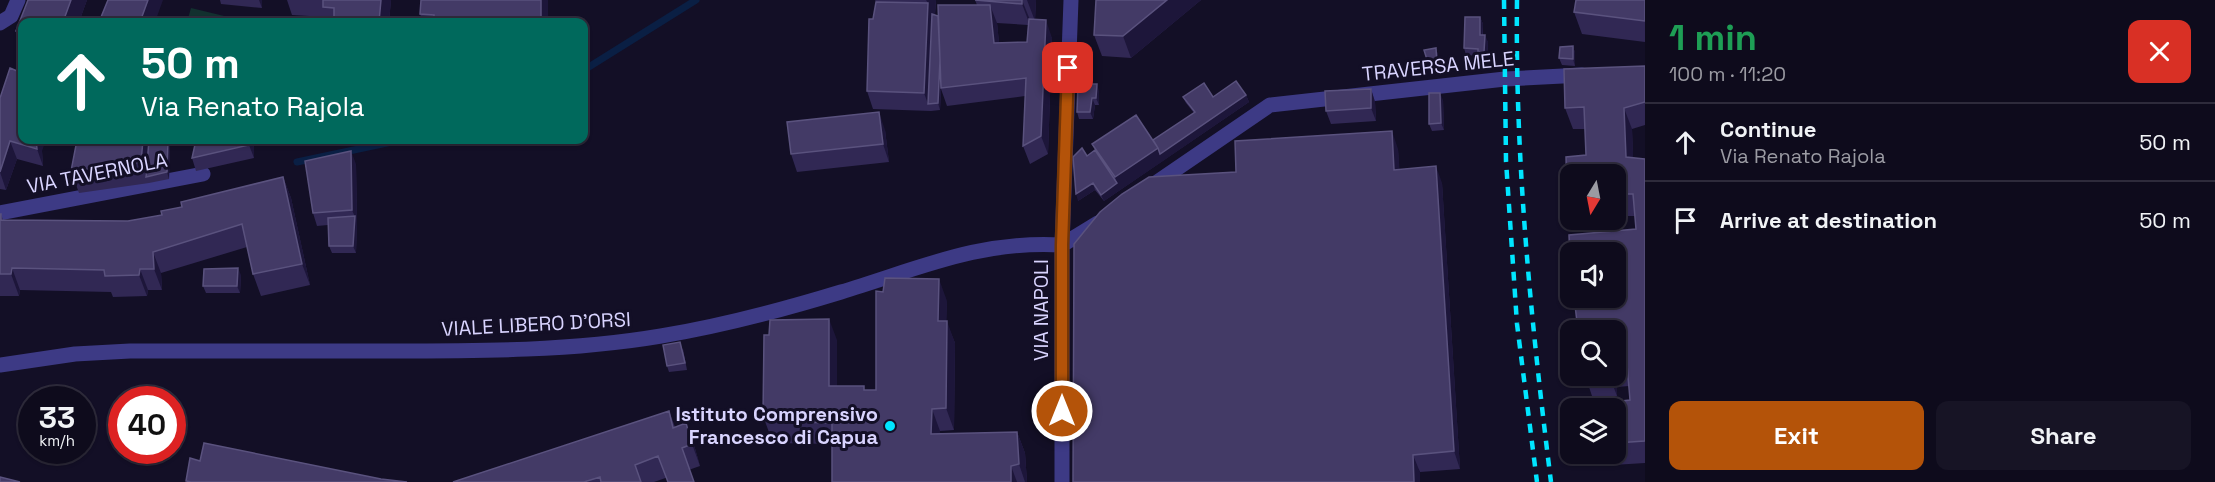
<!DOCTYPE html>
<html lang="en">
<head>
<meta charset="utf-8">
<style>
	body { margin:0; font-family:"Space Grotesk",sans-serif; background:#171425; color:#f1f3f6; height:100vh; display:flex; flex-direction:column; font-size:22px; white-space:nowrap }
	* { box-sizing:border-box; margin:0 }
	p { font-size:20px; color:#9b9ba3 }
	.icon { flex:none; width:33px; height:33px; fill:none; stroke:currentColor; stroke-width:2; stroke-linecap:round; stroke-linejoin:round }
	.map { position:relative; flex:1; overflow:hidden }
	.details { display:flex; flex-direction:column; background:#0e0b1c; width:570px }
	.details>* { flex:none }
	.guide { position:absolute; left:18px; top:18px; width:570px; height:126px; border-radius:12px; box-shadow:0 2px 4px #0004,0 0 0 2px #2e2b3b; background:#00695c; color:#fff; overflow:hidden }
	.needle { width:39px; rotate:190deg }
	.controls { position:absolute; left:1560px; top:164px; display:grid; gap:12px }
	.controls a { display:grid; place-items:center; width:66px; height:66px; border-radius:12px; background:#0e0b1c; box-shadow:0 2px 4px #0004,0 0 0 2px #2e2b3b; font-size:30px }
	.speed { position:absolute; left:18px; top:386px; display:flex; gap:12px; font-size:30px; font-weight:700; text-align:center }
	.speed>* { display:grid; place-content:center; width:78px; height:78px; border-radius:50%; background:#0e0b1c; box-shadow:0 2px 4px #0004,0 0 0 2px #2e2b3b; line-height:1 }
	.speed small { font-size:15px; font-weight:400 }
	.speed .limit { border:9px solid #d22; background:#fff; color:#111 }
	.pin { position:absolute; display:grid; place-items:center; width:51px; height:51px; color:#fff; margin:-26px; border-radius:12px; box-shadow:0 3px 9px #0006 }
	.me { position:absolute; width:66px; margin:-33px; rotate:0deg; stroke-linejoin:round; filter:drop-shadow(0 0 4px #0008) }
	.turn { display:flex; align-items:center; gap:21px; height:126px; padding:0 24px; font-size:27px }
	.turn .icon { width:78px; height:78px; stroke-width:2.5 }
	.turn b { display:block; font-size:42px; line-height:51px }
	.round { display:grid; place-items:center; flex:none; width:63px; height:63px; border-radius:12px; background:#171425 }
	.head { display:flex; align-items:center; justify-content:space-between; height:102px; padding:0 24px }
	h1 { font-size:36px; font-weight:700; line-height:45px; color:#1e9e55 }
	.primary-button { display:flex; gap:12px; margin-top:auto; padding:12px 24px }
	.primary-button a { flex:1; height:69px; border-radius:12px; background:#b45309; color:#fff; font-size:24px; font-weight:700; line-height:69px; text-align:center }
	.primary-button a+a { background:#171425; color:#f1f3f6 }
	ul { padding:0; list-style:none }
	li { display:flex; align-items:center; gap:18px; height:78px; padding:0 24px; border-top:2px solid #2e2b3b }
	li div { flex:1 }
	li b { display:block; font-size:22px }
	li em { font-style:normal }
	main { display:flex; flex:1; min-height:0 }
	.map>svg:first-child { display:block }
	.green { fill:#12302f }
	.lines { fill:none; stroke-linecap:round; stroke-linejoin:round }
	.stream { stroke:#0a1f44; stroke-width:7 }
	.minor { stroke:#3d3a85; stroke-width:15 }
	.tertiary { stroke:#3d3a85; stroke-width:15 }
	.rail { stroke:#00e5ff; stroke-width:4.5; stroke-dasharray:9 8; stroke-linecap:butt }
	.wall { fill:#312854; fill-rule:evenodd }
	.shaded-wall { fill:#1d163a }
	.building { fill:#433a66; stroke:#5a527e; stroke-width:1.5 }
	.route-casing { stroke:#753606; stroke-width:15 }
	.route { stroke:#b45309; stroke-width:10 }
	.poi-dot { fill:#00e5ff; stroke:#130f26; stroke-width:2 }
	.labels { text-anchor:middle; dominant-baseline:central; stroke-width:6; stroke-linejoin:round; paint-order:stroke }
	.street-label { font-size:20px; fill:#d9d4ff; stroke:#130f26 }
	.poi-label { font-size:20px; font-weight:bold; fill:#d9d4ff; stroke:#130f26; text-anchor:end }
</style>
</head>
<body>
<main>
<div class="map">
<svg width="1645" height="482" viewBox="0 0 1645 482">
	<rect width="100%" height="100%" fill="#130f26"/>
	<!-- green -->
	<path class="green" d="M191,8L249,22H187Z"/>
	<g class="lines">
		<!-- stream -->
		<path class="stream" d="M584,70L696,0
			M297,162L401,140"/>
		<!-- minor -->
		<path class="minor" d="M0,23L11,16L18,0
			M0,213L203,174"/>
		<!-- tertiary -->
		<path class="tertiary" d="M1150,187L1270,105L1505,79L1582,75
			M1062,245L1098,223
			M0,365L75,354L130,351C217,351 304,351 391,351C481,351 572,351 661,336C722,326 782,310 841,292C918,269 979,240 1062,245
			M1062,482V245L1071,0"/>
		<!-- rail -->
		<path class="rail" d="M1504,0L1506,161L1517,324L1537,482
			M1517,0C1515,161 1531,322 1551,482"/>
	</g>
	<!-- wall -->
	<path class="wall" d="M28,0H87L79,22H22V48L16,31Z
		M220,0H262V8L221,4Z
		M287,0H391L389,22H328L326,17L292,15Z
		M875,0H936L935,15L938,16L977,5L975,0H1036L1035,20L1052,38L1048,154L1030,164L1023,146L1025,96L947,106L941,89L940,110L931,111L873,109L867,91L873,19L876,2ZM997,23L1028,25L1027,42L999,43Z
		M1097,0H1201L1131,58L1102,56L1094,35Z
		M1645,0V42L1582,34L1574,12Z
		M420,14L548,22H423Z
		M1480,17L1483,24V35L1488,42L1487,59H1480L1479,56L1466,55L1464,48Z
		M1573,46L1575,53V66L1562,65L1559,58Z
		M1436,48L1438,55L1439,71L1431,73L1429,66Z
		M1645,66V125L1632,129L1633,158L1645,159V463L1597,466L1593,453H1616V408H1586V405L1630,400L1629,386L1617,387V396L1593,399L1585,375H1616V330H1578L1574,297H1616V252H1570V260L1569,235L1636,229L1635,216H1616V174H1570V203L1567,194L1566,157L1586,155L1585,129H1573L1565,108L1564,69Z
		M1371,89L1375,102L1376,121L1331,124L1326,111Z
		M1099,91V105H1095L1093,119H1079L1077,112Z
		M1246,95L1249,102L1104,201L1095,190L1078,201L1087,156L1095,150L1092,144L1153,140L1194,113L1186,103L1183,97H1213Z
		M0,98L42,151L43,166L17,159L6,190L0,189Z
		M1443,100L1444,130L1432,131L1429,124Z
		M885,130L889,162L797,172L791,154Z
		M196,140H251L254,147V158L196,171L192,158Z
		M170,145L169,179L149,183L79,193L71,171Z
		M1398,149L1399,169L1442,183L1460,469L1420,472L1236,172Z
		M356,164L357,223L356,253H332L329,246L328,225L317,226L313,213Z
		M283,177L291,198L310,285L261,296L253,274L247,247L161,273L162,290H148L147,296L113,297L111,292L20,290L19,296H0V214H1L3,220L128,221L162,215L182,207Z
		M241,275L240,293H206L203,286Z
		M947,301L946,321L955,343L954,430L940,431V434L1017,432L1025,453L1027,482H832V444L773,443L763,416L837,340V386L865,390H876Z
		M683,349L687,370L669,372L667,366Z
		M669,411L675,427L694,445L700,466L654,482H453Z"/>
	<!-- shaded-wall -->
	<path class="shaded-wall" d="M71,0H87L79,22H63Z
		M148,0H163L155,22H140Z
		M259,0H262V8Z
		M381,0H391L389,22H379Z
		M541,0H548V22H541Z
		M926,0H936L928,104L924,93L928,3Z
		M1022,0L1030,20V25L1022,4Z
		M1027,0H1036L1035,21Z
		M1167,0H1201L1131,58L1123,36Z
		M990,5L997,23L1001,61L994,43Z
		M942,16L944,23L940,110L938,103Z
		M1480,17L1483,24L1482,42L1480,35Z
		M1046,20L1052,38L1048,154L1041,136Z
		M1485,35L1488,42L1487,59L1484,52Z
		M1573,46L1575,53V66L1573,59Z
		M1436,48L1438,55L1439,71L1437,64Z
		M1097,84L1099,91V105L1096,98Z
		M1371,89L1375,102L1376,121L1371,108Z
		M1440,93L1443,100L1444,130L1441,123Z
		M1246,95L1249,102L1163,161L1160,154Z
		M1092,98L1095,105L1093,119L1090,112Z
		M1624,108L1632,129L1634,178L1626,157Z
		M879,112L885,130L889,162L883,144Z
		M1392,131L1398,149L1401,188L1394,170Z
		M36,140H46L42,151L43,166L37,149Z
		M143,140H152L146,177L141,162Z
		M168,140L170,145L169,179L167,172Z
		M249,140H251L254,147V158L249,145Z
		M10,141L17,159L6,190L0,172Z
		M1158,148L1163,161L1104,201L1101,195L1117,183L1115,177Z
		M351,151L356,164L357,223L356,253L353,246L355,217L352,210Z
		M1436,166L1442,183L1460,469L1454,451Z
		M283,177L291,198L310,285L302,264Z
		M1093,183L1095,190L1078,201L1076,194Z
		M153,252L161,273L162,290L154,269Z
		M12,268L20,290L19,296L11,274Z
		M238,268L241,275L240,293L237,286Z
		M140,269L148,290L147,296L139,275Z
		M939,279L947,301L946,342L938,321Z
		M829,319L837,340V408L829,386Z
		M947,321L955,343L954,430L946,408Z
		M1609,375H1613L1617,387V396Z
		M932,409L940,431L939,455L931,434Z
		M686,423L694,445L700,466L692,444Z
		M1017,432L1025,453L1027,482H1025L1019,464Z
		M1413,455L1420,472V482H1414Z
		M1011,466L1017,482H1011Z"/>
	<!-- building -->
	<path class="building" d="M28,0H71L63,22H22V32L16,31Z
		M108,0H148L140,22H99Z
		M323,0H381L379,22H334V8L323,7Z
		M421,0H541V22L457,21V22H434V15L420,14Z
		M975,0H1022V4Z
		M1096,0H1167L1123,36L1094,35Z
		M1576,0H1645V21L1574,12Z
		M876,2L928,3L924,93L867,91L869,19H873Z
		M938,5H990L994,43L1027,42L1029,19L1046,20L1041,136L1023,146L1026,78L941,88Z
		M932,14L938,16L940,60L938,103L928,104Z
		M1465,17H1480V35H1485L1484,52H1478V49L1464,48Z
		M267,20L305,22H267Z
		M1573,46V59L1559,58L1560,47Z
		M1436,48L1437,64L1429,66L1424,50Z
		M1645,66V102L1624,108L1626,157L1645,159V441L1616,443V408H1586V405L1630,400L1627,364L1616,365V330H1578L1574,297H1616V252H1570V260L1569,235L1636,229L1633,194H1616V174H1570V194H1567L1566,157L1586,155L1584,107L1565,108L1564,69Z
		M10,68L22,73V140H36L37,149L10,141L0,172V98Z
		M1236,81L1246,95L1160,154L1158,148L1153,140L1195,112L1183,97L1204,83L1213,97Z
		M1078,84H1097L1096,98H1092L1090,112H1077Z
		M1371,89V108L1326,111L1325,91Z
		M1429,93H1440L1441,123L1429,124Z
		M879,112L883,144L791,154L787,122Z
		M1136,115L1158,148L1115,177L1092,144Z
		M1392,131L1394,170L1436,166L1454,451L1413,455L1414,482H1073L1074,244L1100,212L1122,194L1149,177L1236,172L1235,141Z
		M77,140H143L141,162L71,171Z
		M149,140H168L167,172L146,177Z
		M196,140H249V145L192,158Z
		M1082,148L1087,156L1095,150L1117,183L1101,195L1093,183L1076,194L1073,157Z
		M351,151L352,210L313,213L305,161Z
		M283,177L302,264L253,274L242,224L153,252L154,269H140L139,275L105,276L104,270L12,268L11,274H0V214H1V220L128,221L162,215L161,211L182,207L181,202Z
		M355,216L353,246H329L328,218Z
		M238,268L237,286H203L204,269Z
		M885,278L939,279L938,321H947L946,408L932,409L931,434L1017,432L1019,464L1011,466V482H832V423L765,421L763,416L764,335H769L770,320L829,319V386H864V390H876V291L883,292Z
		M680,342L685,363L667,366L663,345Z
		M1585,375H1607L1585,377Z
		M669,411L673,428L686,423L692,444L682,448L694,482H668L658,456L635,465L641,482H601L600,477L584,482H453Z
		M204,443L381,479L407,482H191L186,481L190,458L200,461Z
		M0,477L20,482H0Z"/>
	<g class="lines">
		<!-- route casing -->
		<g class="route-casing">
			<path id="route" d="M1062,411V245L1068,68"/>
		</g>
		<!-- route -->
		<use href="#route" class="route"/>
	</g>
	<!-- markers -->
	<circle class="poi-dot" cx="890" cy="426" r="6"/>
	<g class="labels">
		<!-- street labels -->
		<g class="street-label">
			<text transform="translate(1438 66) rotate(-6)">TRAVERSA MELE</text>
			<text transform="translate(97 173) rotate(-11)">VIA TAVERNOLA</text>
			<text transform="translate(1041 310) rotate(-90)">VIA NAPOLI</text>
			<text transform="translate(536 324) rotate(-3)">VIALE LIBERO D'ORSI</text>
		</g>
		<!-- poi labels -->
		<g class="poi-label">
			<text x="878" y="414">Istituto Comprensivo<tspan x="878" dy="23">Francesco di Capua</tspan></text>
		</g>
	</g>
</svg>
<div class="controls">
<a><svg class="needle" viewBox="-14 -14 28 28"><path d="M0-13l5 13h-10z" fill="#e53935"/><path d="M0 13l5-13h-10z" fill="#9b9ba3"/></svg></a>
<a><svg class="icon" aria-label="sound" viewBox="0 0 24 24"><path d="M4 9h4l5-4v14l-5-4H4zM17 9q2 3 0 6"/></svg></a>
<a><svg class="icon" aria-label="search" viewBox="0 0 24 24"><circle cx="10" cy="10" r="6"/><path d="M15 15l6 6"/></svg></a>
<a><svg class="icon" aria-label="layers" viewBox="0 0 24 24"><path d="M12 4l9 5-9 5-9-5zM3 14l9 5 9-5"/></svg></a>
</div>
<div class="speed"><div>33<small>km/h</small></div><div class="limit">40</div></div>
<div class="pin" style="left:1068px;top:68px;background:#d93025"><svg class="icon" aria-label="arrive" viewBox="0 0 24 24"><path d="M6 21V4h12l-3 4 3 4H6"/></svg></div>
<svg class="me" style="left:1062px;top:411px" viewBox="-20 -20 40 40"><circle r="17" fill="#b45309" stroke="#fff" stroke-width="3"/><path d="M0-11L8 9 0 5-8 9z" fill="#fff"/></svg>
<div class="guide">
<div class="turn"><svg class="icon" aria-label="ahead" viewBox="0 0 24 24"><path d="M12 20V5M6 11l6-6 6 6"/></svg><div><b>50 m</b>Via Renato Rajola</div></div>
</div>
</div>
<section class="details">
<div class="head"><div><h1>1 min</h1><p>100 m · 11:20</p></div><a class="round" style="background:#d93025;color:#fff"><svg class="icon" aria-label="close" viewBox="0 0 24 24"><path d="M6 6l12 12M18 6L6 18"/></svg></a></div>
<ul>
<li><svg class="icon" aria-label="ahead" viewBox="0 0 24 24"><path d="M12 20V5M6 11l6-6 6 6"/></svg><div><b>Continue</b><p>Via Renato Rajola</p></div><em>50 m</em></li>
<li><svg class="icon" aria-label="arrive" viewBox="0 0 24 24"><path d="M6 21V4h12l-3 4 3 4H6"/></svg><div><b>Arrive at destination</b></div><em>50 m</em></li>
</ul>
<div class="primary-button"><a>Exit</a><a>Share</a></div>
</section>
</main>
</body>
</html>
